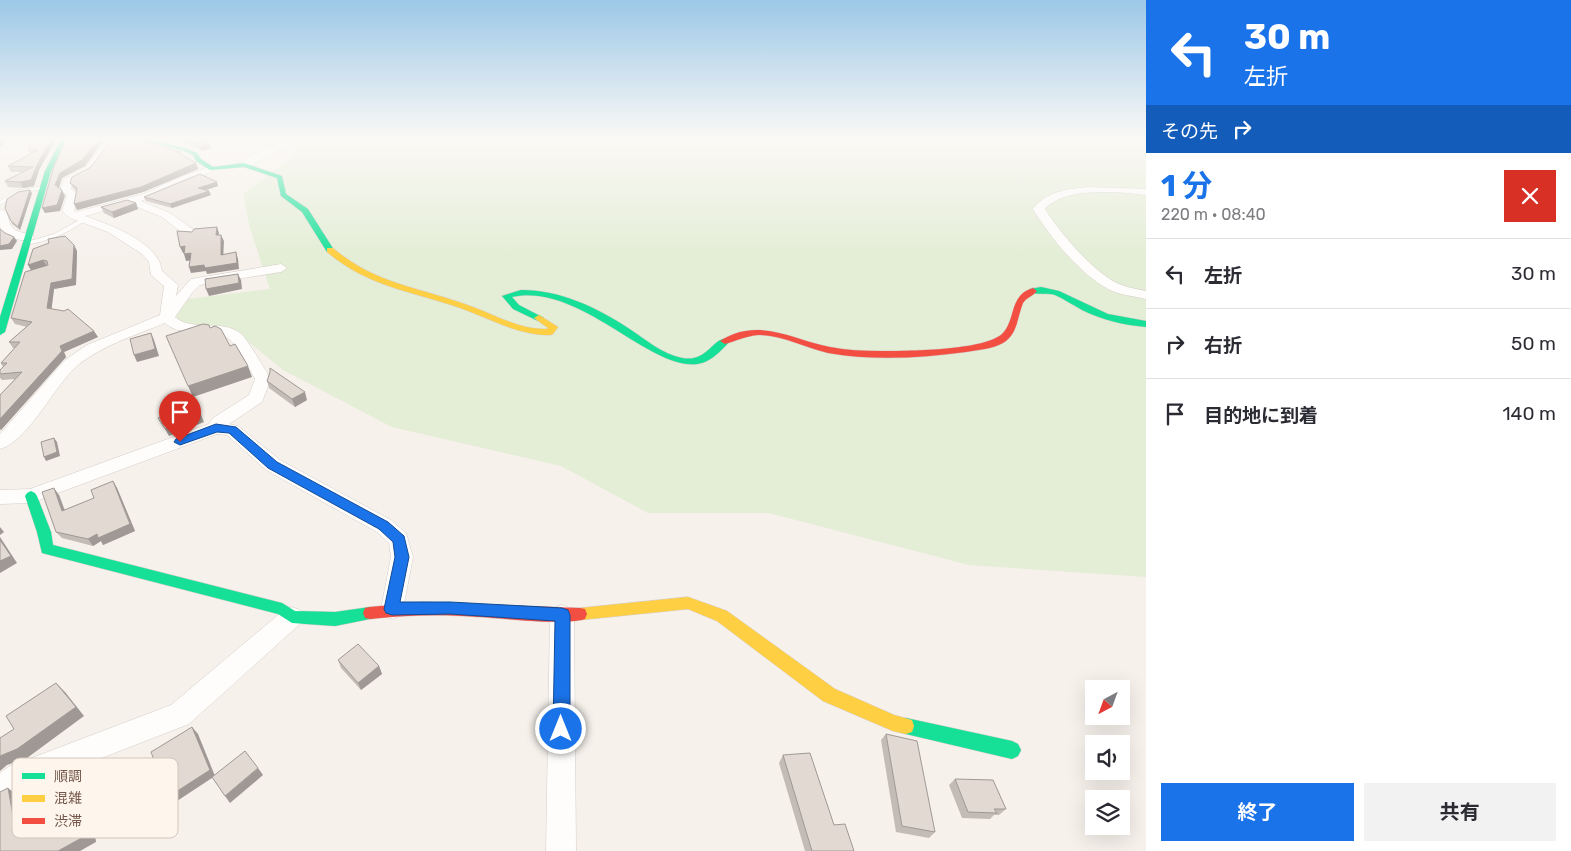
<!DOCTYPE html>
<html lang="ja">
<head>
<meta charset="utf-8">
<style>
	body { margin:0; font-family:Rubik,"Noto Sans JP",sans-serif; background:#f2f2f3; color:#2b2b33; height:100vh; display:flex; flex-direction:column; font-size:19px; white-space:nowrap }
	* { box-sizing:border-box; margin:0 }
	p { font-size:16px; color:#7c7c81 }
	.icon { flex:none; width:28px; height:28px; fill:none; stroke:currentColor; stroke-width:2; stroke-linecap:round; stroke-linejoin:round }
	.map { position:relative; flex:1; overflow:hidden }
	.drawer { display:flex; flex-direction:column; background:#fff; width:425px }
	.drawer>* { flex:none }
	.top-card { background:#1a73e8; color:#fff; overflow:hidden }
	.needle { width:32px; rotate:221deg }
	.controls { position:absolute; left:1085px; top:680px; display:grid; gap:10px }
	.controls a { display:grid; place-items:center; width:45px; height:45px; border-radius:0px; background:#fff; box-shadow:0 5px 20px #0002; font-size:25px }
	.pin { position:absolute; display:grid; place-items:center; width:42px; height:42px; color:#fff; margin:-51px -21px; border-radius:50% 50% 50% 0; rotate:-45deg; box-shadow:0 0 5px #0007 }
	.pin .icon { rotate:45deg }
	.me { position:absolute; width:55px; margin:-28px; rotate:0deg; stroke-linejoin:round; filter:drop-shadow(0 0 4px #0008) }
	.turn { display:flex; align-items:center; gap:18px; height:105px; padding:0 15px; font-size:22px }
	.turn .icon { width:65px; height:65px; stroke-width:2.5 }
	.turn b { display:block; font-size:35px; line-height:42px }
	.then { display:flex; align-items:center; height:48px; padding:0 15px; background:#0003; gap:10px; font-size:19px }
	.round { display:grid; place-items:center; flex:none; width:52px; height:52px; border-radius:0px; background:#f2f2f3 }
	.headline { display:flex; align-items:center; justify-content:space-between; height:85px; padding:0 15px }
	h1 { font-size:30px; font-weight:700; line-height:38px; color:#1a73e8 }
	.cta { display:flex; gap:10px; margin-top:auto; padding:10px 15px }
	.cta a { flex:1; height:58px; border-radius:0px; background:#1a73e8; color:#fff; font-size:20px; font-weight:700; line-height:58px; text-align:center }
	.cta a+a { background:#f2f2f3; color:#2b2b33 }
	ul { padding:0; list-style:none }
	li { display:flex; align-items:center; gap:15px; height:70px; padding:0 15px; border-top:1px solid #e1e1e2 }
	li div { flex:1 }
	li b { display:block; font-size:19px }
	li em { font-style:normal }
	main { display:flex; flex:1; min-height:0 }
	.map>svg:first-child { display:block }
	.green { fill:#e4edd6 }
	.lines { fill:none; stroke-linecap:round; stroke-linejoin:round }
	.lane-casing { stroke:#d5cdc8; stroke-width:1 }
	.street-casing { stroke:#d5cdc8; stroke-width:1 }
	.fast-casing { stroke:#d5ccc8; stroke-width:1 }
	.slow-casing { stroke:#d5ccc8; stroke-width:1 }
	.jam-casing { stroke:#d5ccc8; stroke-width:1 }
	.path { stroke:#dad1ce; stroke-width:2; stroke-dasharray:0.5 2; stroke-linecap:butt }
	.lane { fill:#fefdfc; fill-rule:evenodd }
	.street { fill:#fefdfc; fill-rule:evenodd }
	.fast { fill:#16e098; fill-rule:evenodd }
	.slow { fill:#ffcf43; fill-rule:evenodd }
	.jam { fill:#f24e42; fill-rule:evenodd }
	.wall { fill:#c3bbb5 }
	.shaded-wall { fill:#9f9894 }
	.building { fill:#e3d9d3; stroke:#9f9894 }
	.route { fill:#1a73e8; stroke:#114b97 }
	.key { fill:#fef6ec; stroke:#d5c6bc; stroke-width:1 }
	.key-label { font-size:14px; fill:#74574c }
</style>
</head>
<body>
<main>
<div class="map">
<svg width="1146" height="851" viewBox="0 0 1146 851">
	<rect width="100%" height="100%" fill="#f6f1eb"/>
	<!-- green -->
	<path class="green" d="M290,138H1146V577L969,565L769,513H648L561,466L392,427L283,370L239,334L195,326L173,319L187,299L270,289L250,228L243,194L290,159L303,144Z"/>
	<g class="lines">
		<!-- lane casing -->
		<g class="lane-casing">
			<path id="lane" d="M43,186L45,187V189L19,193L0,205V201L15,191Z
				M83,218L86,220L85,221C66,234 48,241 26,245L23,243L54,234Z"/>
		</g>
		<!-- street casing -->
		<g class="street-casing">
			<path id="street" d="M110,138H122L113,143L92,171L73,181L71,189L78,194L74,210L76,212L144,194L178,178L209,167H215L217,169L141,201L170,213L194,230L196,233L194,236H186L162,217L130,204L85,216C110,225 159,242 162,271L178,285L176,296L191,279L281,264L287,268L281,272L200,285L192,293L175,317C192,332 222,319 240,333C248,339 264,369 271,379L262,402L229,424L238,426L280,460L391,520L406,533L413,557L403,609L400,616L392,619L384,616L381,609L391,557L389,543L377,532L266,470L227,435L217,434L31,503L0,504V490L30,489L209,424L213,418L249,395L255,379C250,370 236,344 229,339C213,327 183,339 165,323C136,335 103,345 78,365C54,385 29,441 0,449V434L65,360L87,345L160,315L164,286L151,275L149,262L142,254L108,232L70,218L62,211L67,195L60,190L64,179L86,167L107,139Z
				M307,138H324L323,140C305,144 286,146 269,155C261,159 250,169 241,167L239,165C256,148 285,142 307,138Z
				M1088,187L1146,189V195C1118,192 1065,186 1045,209C1059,232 1095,274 1119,284C1128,288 1137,289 1146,291V299C1134,296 1119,295 1108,289C1080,274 1049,236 1033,209C1047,191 1068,189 1088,187Z
				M0,209C11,212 6,221 13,228C18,233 26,233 32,234L34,237L32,240C22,242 2,237 0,226C0,220 0,214 0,209Z
				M562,605L570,608L574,615L576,851H546L550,615L554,608Z
				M292,607L300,610L304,617L300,624L189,724L27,787L10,800L0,804V773L8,767L171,705L284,610Z"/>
		</g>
		<!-- fast casing -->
		<g class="fast-casing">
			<path id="fast" d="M62,138H68L51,171L5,332L0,335V317L45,171Z
				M137,138H146L188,149L197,153L201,159L213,167L244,163L282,176L286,194L308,209L334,250L327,252L302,212L281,196L277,178L244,167L210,170L196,161L193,155L184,151Z
				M1041,287L1059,291L1108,314L1146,321V327C1124,325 1102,320 1082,310C1073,305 1064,299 1055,295C1046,292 1035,296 1029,291L1030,289Z
				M521,290C560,290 596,307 628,328C645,339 662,354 682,358C708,363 713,336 728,339L730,341C724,348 715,357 707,361C660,384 584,281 512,297L519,305L544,318L539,321L536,320L513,309L502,296Z
				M31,491L35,493L37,496L51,532L53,545L282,603L295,611L335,612L370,607L375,608L377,613L375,618L335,626L292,623L278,614L42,553L37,532L25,496L27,493Z
				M906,718L1012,741L1018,744L1021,750L1018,756L1012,759L906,734L900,732L898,726L900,720Z"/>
		</g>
		<!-- slow casing -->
		<g class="slow-casing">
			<path id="slow" d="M327,248H333C376,285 420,287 470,306C496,315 519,330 547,329L548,328L534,318L539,315L558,327L553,334L550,335C518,335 493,320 463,309C413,291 370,288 327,252Z
				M688,597L727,611L835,689L894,715L912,720L914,726L912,732L906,734L893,731L823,701L717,621L688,609L580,620L575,619L573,614L575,609L580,608Z"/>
		</g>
		<!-- jam casing -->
		<g class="jam-casing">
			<path id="jam" d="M1033,288L1037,291C1033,296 1027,297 1023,303C1017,317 1018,334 1003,343C992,349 978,350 966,352C921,358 873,361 828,353C805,348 783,335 758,335C746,336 736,341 725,344L720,341C724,338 729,336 734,334C768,322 797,341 830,347C846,350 863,351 880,351C904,351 986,351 1003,333C1016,319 1009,295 1033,288Z
				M422,602L580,608L585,609L587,614L585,619C564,626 503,618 478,617C441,614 406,615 370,619L365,618L363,613L365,608L370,607Z"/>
		</g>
		<!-- path -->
		<path class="path" d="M0,160L31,155"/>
		<!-- lane -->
		<use href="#lane" class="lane"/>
		<!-- street -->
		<use href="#street" class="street"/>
		<!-- fast -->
		<use href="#fast" class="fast"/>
		<!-- slow -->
		<use href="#slow" class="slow"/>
		<!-- jam -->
		<use href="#jam" class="jam"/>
	</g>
	<!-- wall -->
	<path class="wall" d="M31,138H57L39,170L34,186L23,188L8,187L5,181L23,172H11L8,166L31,154L29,150Z
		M162,138H210L202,140L211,148L202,151L191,145Z
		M181,155L196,163L198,169L143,192L77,210L76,191L73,188L70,183L91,167Z
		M218,186L205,190L209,191L211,195L172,208L146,201L144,197Z
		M32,193L20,230L12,224L11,221Z
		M136,203L138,209L114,218L104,213L101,207Z
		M74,245L77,251L76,285L54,289L51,309L98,337L64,352L66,357L1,430H0V395L15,379L2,380L0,378V370L3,367L1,363L15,348H13L9,342L27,327L15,324L11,318L31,270L28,265Z
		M267,381L307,400L295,407L269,388Z
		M113,481L117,488L135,531L103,545L101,541L93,546L62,538L56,532L59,495L65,510L94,498Z
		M338,660L379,666L382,674L361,690L341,668Z
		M886,734L935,832L929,838L896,832L881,740Z
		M783,755L834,825L854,851H805L779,763Z
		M955,779L1006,809L999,815H994L990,819L962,818L949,785Z"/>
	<!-- shaded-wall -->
	<path class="shaded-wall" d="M0,138H12L0,147Z
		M52,138H57L39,170L34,186L23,188L20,182L37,165Z
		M100,138H106L85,166L62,178L58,191L55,185L60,173Z
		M193,138H210L195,143Z
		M209,143L211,148L202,151L200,146Z
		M196,163L198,169L143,192L77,210L74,204Z
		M217,182L218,186L200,192L198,188Z
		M30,190L32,193L20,230L18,227Z
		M62,190L65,196L60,211L45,213L42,208Z
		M209,191L211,195L172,208L170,204Z
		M136,203L138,209L114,218L112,212Z
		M217,227L219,233L218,241L216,235Z
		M221,235L224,241L223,261L221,255Z
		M14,237L17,241L12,249L0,250V246Z
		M74,245L77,251L76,285L54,289L51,314L47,308L51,283Z
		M185,246L188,252L183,253L180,247Z
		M236,252L238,259L239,269L207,274L206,271L191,273L189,267Z
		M191,253L193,260L186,261L184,254Z
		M43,260L47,266L31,270L28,265Z
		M238,274L241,280L242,289L209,296L206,289Z
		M94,331L98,337L64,352L66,357L1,430L0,428V419L60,346Z
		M151,333L154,340L159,356L137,362L134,355Z
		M248,366L252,377L193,397L188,386Z
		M305,392L307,400L295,407L292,399Z
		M196,403L204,422L169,436L165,429Z
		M54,438L57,442L60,456L46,461L44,457Z
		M113,481L117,488L135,531L103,545L101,541L93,546L88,539Z
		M54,488L59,495L67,518L62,511Z
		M0,527L4,532L0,535Z
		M0,537L17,563L0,573Z
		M379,666L382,674L361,690L358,683Z
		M56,683L65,692L84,716L27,758L7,765L0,771V756Z
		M192,727L198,734L215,776L174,803L168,797Z
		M258,768L263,775L230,803L225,796Z
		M8,788L18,796L26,834L15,827Z
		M76,795L85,803L78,804Z
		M87,798L96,806L104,819L94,825L96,842L80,851H58L85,818Z"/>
	<!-- building -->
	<path class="building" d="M31,138H52L37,165L31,180L20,182L5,181L33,167L8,166L38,150H29Z
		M67,138H100L82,160L60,173L55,185L62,190L57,205L42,208L54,166Z
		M114,138H133L180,152H177L196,163L141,187L74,204L77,188L70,183L72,177L91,167L112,139Z
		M181,138H195L209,143L200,146L190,140Z
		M200,174L217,182L198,188L209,191L170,204L144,197Z
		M30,190L18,227L11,221L5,208L7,199L18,192Z
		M127,200L136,203L112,212L101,207Z
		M217,227L216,235H221V255L236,252L237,263L205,268L204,265L189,267L191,253L184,254L185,246L180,247L177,231L192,232L194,229Z
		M0,229L5,233L14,237L9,244L0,246Z
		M65,236L74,245L72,279L51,283L47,308L64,311L68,309L94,331L60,346L62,351L0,419V395L22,372L0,374V370L7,363H1L20,342H9L32,322L11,318L25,272L48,265L47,261L43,260L28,265L33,249L49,243L48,239Z
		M238,274L239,283L206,289L205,279Z
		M203,324L209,325L210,328L215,326L221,329L230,346L235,344L248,366L188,386L166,336Z
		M151,333L155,349L134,355L130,339Z
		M270,368L305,392L292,399L267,381L270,372Z
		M196,403L201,415L165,429L158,418Z
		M54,438L57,452L44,457L41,442Z
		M113,481L130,524L98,538L97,534L88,539L56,532L42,492L54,488L62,511L94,498L91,490Z
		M0,540L11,556L0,561Z
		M358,644L379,666L358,683L338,660Z
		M56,683L76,707L17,749L0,756V738L14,729L6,716Z
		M192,727L210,770L168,797L151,752Z
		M886,734L917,741L935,832L902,826Z
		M245,751L258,768L225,796L212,777Z
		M810,753L834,825L845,824L854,851H812L783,755Z
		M955,779L993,780L1006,809H994L997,813L968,812Z
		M8,788L15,827L76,795L78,804L87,798L94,811L85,818L87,835L58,851H0V792Z"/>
	<!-- sky -->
	<linearGradient id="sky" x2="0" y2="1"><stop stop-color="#9dc8e7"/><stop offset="0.54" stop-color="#fbf9f6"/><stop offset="1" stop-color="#fbf9f6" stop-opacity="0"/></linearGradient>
	<rect width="1146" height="257" fill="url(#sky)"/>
	<!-- route -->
	<path class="route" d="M216,424L236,427L277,462L388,522L404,536L409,557L400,602H450L562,608L568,610L570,615V729L567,735L561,738L555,735L553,729L555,621L450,614L392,615L386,613L384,609L395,557L393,542L379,529L268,468L229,433L217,432L180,445L174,442L176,439Z"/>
	<!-- legend -->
	<rect x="12" y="758" width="166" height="80" rx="8" class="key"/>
	<rect x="22" y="773" width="23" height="6" fill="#16e098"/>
	<rect x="22" y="795" width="23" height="7" fill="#ffcf43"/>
	<rect x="22" y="818" width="23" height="6" fill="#f24e42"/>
	<g class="key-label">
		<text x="54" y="781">順調</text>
		<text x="54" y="803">混雑</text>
		<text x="54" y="826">渋滞</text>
	</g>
</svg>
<div class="controls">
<a><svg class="needle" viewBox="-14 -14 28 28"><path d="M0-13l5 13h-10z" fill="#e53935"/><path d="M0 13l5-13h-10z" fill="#7c7c81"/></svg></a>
<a><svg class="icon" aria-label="sound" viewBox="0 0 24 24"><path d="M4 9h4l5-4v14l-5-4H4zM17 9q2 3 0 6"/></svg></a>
<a><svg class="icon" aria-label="layers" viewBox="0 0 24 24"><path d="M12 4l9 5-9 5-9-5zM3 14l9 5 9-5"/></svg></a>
</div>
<div class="pin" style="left:180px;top:442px;background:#d93025"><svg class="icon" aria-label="arrive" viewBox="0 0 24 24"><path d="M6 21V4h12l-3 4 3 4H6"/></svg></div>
<svg class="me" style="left:561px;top:729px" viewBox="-20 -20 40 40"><circle r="17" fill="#1a73e8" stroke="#fff" stroke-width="3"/><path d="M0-11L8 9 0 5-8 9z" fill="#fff"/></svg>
</div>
<section class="drawer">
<div class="top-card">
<div class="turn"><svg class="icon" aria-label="left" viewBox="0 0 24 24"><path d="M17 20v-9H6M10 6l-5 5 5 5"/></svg><div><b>30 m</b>左折</div></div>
<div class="then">その先<svg class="icon" aria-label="right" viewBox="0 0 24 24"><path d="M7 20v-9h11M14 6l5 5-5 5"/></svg></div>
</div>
<div class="headline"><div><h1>1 分</h1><p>220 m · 08:40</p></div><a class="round" style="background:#d93025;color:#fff"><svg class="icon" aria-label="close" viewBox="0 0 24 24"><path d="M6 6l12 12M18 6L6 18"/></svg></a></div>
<ul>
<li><svg class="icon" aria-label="left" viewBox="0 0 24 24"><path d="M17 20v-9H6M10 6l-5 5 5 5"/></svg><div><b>左折</b></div><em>30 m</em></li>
<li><svg class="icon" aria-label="right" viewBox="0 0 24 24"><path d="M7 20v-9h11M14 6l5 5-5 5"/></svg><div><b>右折</b></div><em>50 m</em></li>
<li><svg class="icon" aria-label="arrive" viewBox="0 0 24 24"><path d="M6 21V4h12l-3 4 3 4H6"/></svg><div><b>目的地に到着</b></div><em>140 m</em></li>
</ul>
<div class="cta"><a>終了</a><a>共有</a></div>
</section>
</main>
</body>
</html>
